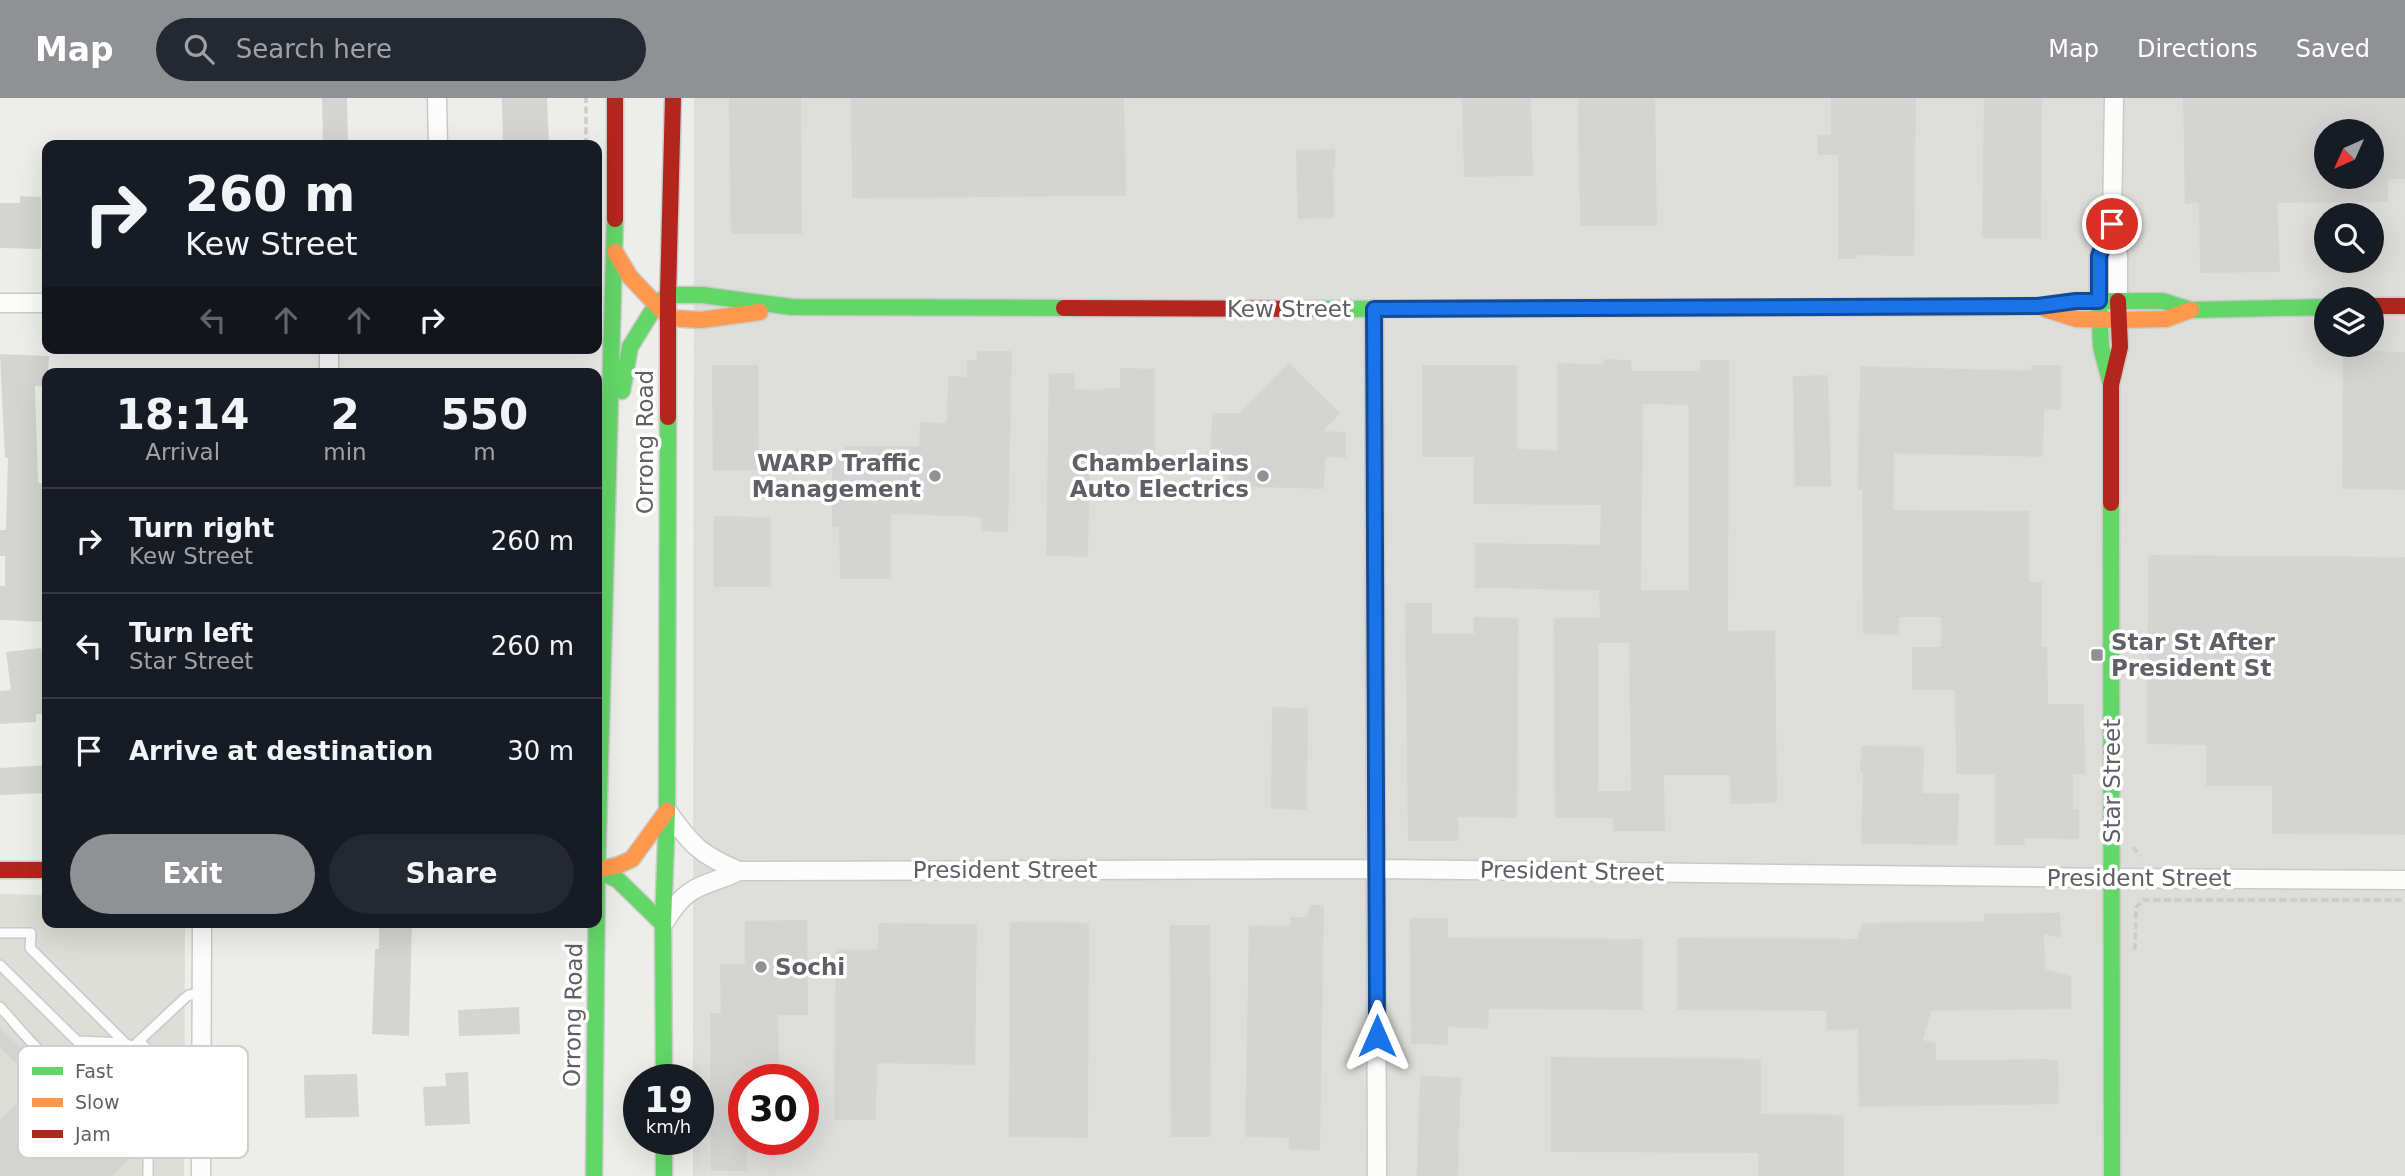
<!DOCTYPE html>
<html lang="en">
<head>
<meta charset="utf-8">
<style>
	body { margin:0; font-family:"DejaVu Sans",sans-serif; background:#242831; color:#f1f3f6; height:100vh; display:flex; flex-direction:column; font-size:26px; white-space:nowrap }
	* { box-sizing:border-box; margin:0 }
	p { font-size:23px; color:#9ea1a6 }
	.icon { flex:none; width:38px; height:38px; fill:none; stroke:currentColor; stroke-width:2; stroke-linecap:round; stroke-linejoin:round }
	.map { position:relative; flex:1; overflow:hidden }
	.drawer { position:absolute; left:42px; top:270px; width:560px; height:560px; display:flex; flex-direction:column; background:#171b24; border-radius:14px; box-shadow:0 7px 28px #0002 }
	.drawer>* { flex:none }
	.top-card { position:absolute; left:42px; top:42px; width:560px; height:214px; border-radius:14px; box-shadow:0 7px 28px #0002; background:#171b24; color:#f1f3f6; overflow:hidden }
	.needle { width:46px; rotate:225deg }
	.tools { position:absolute; left:2314px; top:21px; display:grid; gap:14px }
	.tools a { display:grid; place-items:center; width:70px; height:70px; border-radius:50%; background:#171b24; box-shadow:0 7px 28px #0002; font-size:35px }
	.speed { position:absolute; left:623px; top:966px; display:flex; gap:14px; font-size:35px; font-weight:700; text-align:center }
	.speed>* { display:grid; place-content:center; width:91px; height:91px; border-radius:50%; background:#171b24; box-shadow:0 7px 28px #0002; line-height:1 }
	.speed small { font-size:18px; font-weight:400 }
	.speed .limit { border:10px solid #d22; background:#fff; color:#111 }
	.pin { position:absolute; display:grid; place-items:center; width:60px; height:60px; color:#fff; margin:-30px; border:4px solid #fff; border-radius:50%; box-shadow:0 2px 7px #0007 }
	.me { position:absolute; width:77px; margin:-38px; rotate:0deg; stroke-linejoin:round; filter:drop-shadow(0 0 5px #0008) }
	.turn { display:flex; align-items:center; gap:24px; height:147px; padding:0 28px; font-size:32px }
	.turn .icon { width:91px; height:91px; stroke-width:2.5 }
	.turn b { display:block; font-size:49px; line-height:60px }
	.lanes { display:flex; align-items:center; height:66px; padding:0 28px; background:#0003; justify-content:center; gap:35px; direction:ltr }
	.lanes .off { opacity:.35 }
	.eta { display:flex; justify-content:space-evenly; align-items:center; height:119px; text-align:center }
	.eta b { font-size:42px; font-weight:700; line-height:49px }
	.primary-button { display:flex; gap:14px; margin-top:auto; padding:14px 28px }
	.primary-button a { flex:1; height:80px; border-radius:42px; background:#909194; color:#fff; font-size:28px; font-weight:700; line-height:80px; text-align:center }
	.primary-button a+a { background:#242831; color:#f1f3f6 }
	ul { padding:0; list-style:none }
	li { display:flex; align-items:center; gap:21px; height:105px; padding:0 28px; border-top:2px solid #363941 }
	li div { flex:1 }
	li b { display:block; font-size:26px }
	li em { font-style:normal }
	header { display:flex; align-items:center; gap:42px; box-sizing:border-box; height:98px; padding:0 35px; background:#909194; color:#fff }
	header strong { font-size:33px }
	nav { display:flex; gap:38px; margin-inline-start:auto; font-size:24px }
	.search { width:490px; height:63px; background:#242831; display:flex; align-items:center; gap:18px; box-sizing:border-box; padding:0 24px; border-radius:38px; color:#9ea1a6; font-size:26px }
	.map>svg:first-child { display:block }
	.industrial { fill:#ddddd9; fill-rule:evenodd }
	.education { fill:#ddddd7 }
	.building { fill:#d4d4d2; fill-rule:evenodd }
	.lines { fill:none; stroke-linecap:round; stroke-linejoin:round }
	.lane-casing { stroke:#c9c9c9; stroke-width:12 }
	.street-casing { stroke:#c9c9c9; stroke-width:21 }
	.fast-casing { stroke:#cacbcb; stroke-width:19 }
	.slow-casing { stroke:#cacbcb; stroke-width:19 }
	.jam-casing { stroke:#cacbcb; stroke-width:19 }
	.path { stroke:#cacdcd; stroke-width:3.5; stroke-dasharray:7 3.5; stroke-linecap:butt }
	.lane { stroke:#fcfcfc; stroke-width:9 }
	.street { stroke:#fcfcfc; stroke-width:18 }
	.fast { stroke:#63d668; stroke-width:16 }
	.slow { stroke:#ff974d; stroke-width:16 }
	.jam { stroke:#b3261e; stroke-width:16 }
	.route-casing { stroke:#114b97; stroke-width:18 }
	.route { stroke:#1a73e8; stroke-width:12 }
	.poi-dot { fill:#909194; stroke:#fff; stroke-width:2.5 }
	.labels { text-anchor:middle; dominant-baseline:central; stroke-width:7; stroke-linejoin:round; paint-order:stroke }
	.street-label { font-size:23px; fill:#5e6066; stroke:#fff }
	.poi-label { font-size:23px; font-weight:bold; fill:#5e6066; stroke:#fff; text-anchor:end }
	.key { fill:#fff; stroke:#cfcfd1; stroke-width:2 }
	.key-label { font-size:19px; fill:#5e6066 }
</style>
</head>
<body>
<header>
<strong>Map</strong>
<div class="search"><svg class="icon" aria-label="search" viewBox="0 0 24 24"><circle cx="10" cy="10" r="6"/><path d="M15 15l6 6"/></svg>Search here</div>
<nav><a>Map</a><a>Directions</a><a>Saved</a></nav>
</header>
<div class="map">
<svg width="2405" height="1078" viewBox="0 0 2405 1078">
	<rect width="100%" height="100%" fill="#edede9"/>
	<!-- industrial -->
	<path class="industrial" d="M694,0H2405V1078H693V1041H698V982H693ZM2326,33H2371V79H2326ZM2326,117H2371V163H2326ZM2326,201H2371V247H2326ZM744,982H803V1041H744Z"/>
	<!-- education -->
	<path class="education" d="M0,796L47,797V824H185L184,1078H0Z"/>
	<!-- building -->
	<path class="building" d="M322,0H347L348,45H323Z
		M502,0H547L549,47H503Z
		M729,0H801L802,136H731Z
		M851,0H1124L1126,98L852,100Z
		M1462,0H1531L1533,78L1464,79Z
		M1578,0H1655L1657,128H1580Z
		M1831,0H1916L1914,158L1857,157V161H1838V57H1818V37H1831Z
		M1984,0H2042L2041,140H1982Z
		M2183,0H2405V81H2388V104L2277,105L2280,174L2200,175L2199,105L2185,106ZM2326,33H2371V79H2326Z
		M1335,51V69H1333L1334,120L1298,121L1296,52Z
		M20,98L41,99V151L0,150V105H20Z
		M2343,252L2405,254V392L2342,391Z
		M977,253H1012L1008,434L981,433V419L891,416V481H840L839,429H832V360H845V348H919L920,324L947,325L948,278L967,279V262H977Z
		M0,256L49,258L47,289L35,288L38,385L47,386L45,444L47,445V524L0,522V488H5V458H0V432H6L8,360H5Z
		M1604,261L1631,262V273H1700V262H1729L1728,533L1775,532L1777,705L1731,706L1730,677H1664L1665,733H1613V720H1555L1554,520H1600L1599,492L1475,490V445L1600,447L1601,407L1474,406V359H1422V267H1517V351L1557,353V265L1604,266ZM1643,306L1689,307V492H1641ZM1598,545H1629L1631,693H1598Z
		M1289,265L1340,315L1323,333L1346,334V360L1325,359L1324,391L1228,388V376L1210,375L1212,315H1240Z
		M712,267H758L759,372H713Z
		M2031,267H2061V312L2044,311L2043,359L1894,355L1893,412L2029,413V484H2042V549H2047L2048,606H2084L2085,676H2073V711H2079V741L2025,740V747H1995V676H1956L1955,592H1912V549H1941V519H1899V537L1863,536L1862,392H1858L1860,268L2031,273Z
		M1120,270L1155,271V363L1090,362L1088,459L1046,458L1049,275H1075L1074,291L1105,292V290H1120Z
		M1828,277L1831,388H1795L1793,278Z
		M714,418L771,419V489H714Z
		M2148,457L2405,459V737L2272,736V688H2206V647L2147,646Z
		M1405,505H1432V536H1474V519L1518,520L1517,720L1458,719L1459,743H1408Z
		M41,550L47,593V616H36V624L0,626V593L11,592L6,554Z
		M1272,609L1308,610L1307,712L1271,711Z
		M1861,648L1924,649L1923,695L1959,696L1957,747L1861,746L1863,674H1860Z
		M47,667V695L0,697V670Z
		M1309,807H1324L1320,1052L1289,1051V1040L1245,1039L1249,827L1290,828V819H1308Z
		M2060,815L2061,840L2044,836L2045,871L2071,878V911L1931,913L1923,942L1936,946V962L2050,961L2058,963L2059,1006L1859,1009L1858,931L1827,932L1826,913L1677,912V840L1857,841L1862,825L1983,824L1985,816Z
		M1410,820H1448V840L1643,841V912L1489,911L1488,931L1448,929V947L1411,946Z
		M807,822L808,917H778L779,982H744V1041H747V1073H711L710,915H721L720,866H745V823Z
		M379,824H412L409,938L372,936L375,851H379Z
		M1010,824L1089,825L1088,1040L1009,1039Z
		M878,825L977,826L975,967L877,965L876,1022H834L836,851L878,852Z
		M1170,827H1210L1211,1039H1171Z
		M519,909L520,936L459,938L458,912Z
		M0,929L37,966L27,976L0,949Z
		M1551,959L1761,961V1016L1844,1017V1078H1758V1055L1551,1054Z
		M468,974L470,1026L425,1028L423,989L446,988L445,975Z
		M357,976L359,1019L305,1020L304,977Z
		M44,977L130,1060L112,1078H0V1022Z
		M1420,978L1461,979L1458,1078H1417Z"/>
	<g class="lines">
		<!-- lane casing -->
		<g class="lane-casing">
			<path id="lane" d="M0,835H31L30,850L125,945L134,949
				M0,867L77,943L125,945
				M0,909C19,929 48,970 75,975
				M139,943L149,953L148,1078
				M74 983a20 20 0 1 1 40 0a20 20 0 1 1-40 0Z
				M109,971L185,900L189,897L202,895"/>
		</g>
		<!-- street casing -->
		<g class="street-casing">
			<path id="street" d="M437,0L438,47
				M2114,0L2112,126L2118,157V203
				M2099,203V158L2112,126
				M0,205H47
				M1374,211L1377,1078
				M329,275V250
				M668,714C692,748 701,757 739,773L1378,771L2112,780L2405,782
				M666,822C689,784 703,790 739,773
				M201,1078L202,824"/>
		</g>
		<!-- fast casing -->
		<g class="fast-casing">
			<path id="fast" d="M2099,205L2101,249L2110,283
				M1321,211L1967,209L2038,208L2076,203H2163L2191,212L2326,209
				M622,293L630,249L656,207L668,197H702L792,209L1064,210
				M2111,405L2112,1078
				M597,772L618,782L663,826
				M664,982L663,826L667,713L668,319
				M664,1041V1078
				M594,1078L597,772L615,121"/>
		</g>
		<!-- slow casing -->
		<g class="slow-casing">
			<path id="slow" d="M615,154L630,179L669,220L701,222L760,214
				M2045,211L2077,221L2120,222L2166,221L2191,212
				M597,772L619,767L632,761L667,713"/>
		</g>
		<!-- jam casing -->
		<g class="jam-casing">
			<path id="jam" d="M615,0V121
				M2371,208H2405
				M1064,210L1321,211
				M668,319V197L673,0
				M2111,405V287L2120,249L2118,203
				M0,772H47"/>
		</g>
		<!-- path -->
		<path class="path" d="M586,47V0
			M2133,749L2140,758
			M2135,852L2136,809L2144,802H2405"/>
		<!-- lane -->
		<use href="#lane" class="lane"/>
		<!-- street -->
		<use href="#street" class="street"/>
		<!-- fast -->
		<use href="#fast" class="fast"/>
		<!-- slow -->
		<use href="#slow" class="slow"/>
		<!-- jam -->
		<use href="#jam" class="jam"/>
	</g>
	<g class="lines">
		<!-- route casing -->
		<g class="route-casing">
			<path id="route" d="M1377,938L1374,211L2038,208L2076,203H2099V158L2112,126"/>
		</g>
		<!-- route -->
		<use href="#route" class="route"/>
	</g>
	<!-- markers -->
	<g class="poi-dot">
		<circle cx="935" cy="378" r="7"/>
		<circle cx="1263" cy="378" r="7"/>
		<rect x="2090" y="550" width="14" height="14" rx="3.5"/>
		<circle cx="761" cy="869" r="7"/>
	</g>
	<g class="labels">
		<!-- street labels -->
		<g class="street-label">
			<text x="1289" y="211">Kew Street</text>
			<text transform="translate(645 344) rotate(-90)">Orrong Road</text>
			<text transform="translate(2112 683) rotate(-90)">Star Street</text>
			<text x="1005" y="772">President Street</text>
			<text transform="translate(1572 773) rotate(1)">President Street</text>
			<text x="2139" y="780">President Street</text>
			<text transform="translate(573 917) rotate(-89)">Orrong Road</text>
		</g>
		<!-- poi labels -->
		<g class="poi-label">
			<text x="921" y="365">WARP Traffic<tspan x="921" dy="26">Management</tspan></text>
			<text x="1249" y="365">Chamberlains<tspan x="1249" dy="26">Auto Electrics</tspan></text>
			<text x="2111" y="544" text-anchor="start">Star St After<tspan x="2111" dy="26">President St</tspan></text>
			<text x="775" y="869" text-anchor="start">Sochi</text>
		</g>
	</g>
	<!-- legend -->
	<rect x="18" y="948" width="230" height="112" rx="10" class="key"/>
	<rect x="32" y="969" width="31" height="8" fill="#63d668"/>
	<rect x="32" y="1000" width="31" height="9" fill="#ff974d"/>
	<rect x="32" y="1032" width="31" height="8" fill="#b3261e"/>
	<g class="key-label">
		<text x="75" y="980">Fast</text>
		<text x="75" y="1011">Slow</text>
		<text x="75" y="1043">Jam</text>
	</g>
</svg>
<div class="tools">
<a><svg class="needle" viewBox="-14 -14 28 28"><path d="M0-13l5 13h-10z" fill="#e53935"/><path d="M0 13l5-13h-10z" fill="#9ea1a6"/></svg></a>
<a><svg class="icon" aria-label="search" viewBox="0 0 24 24"><circle cx="10" cy="10" r="6"/><path d="M15 15l6 6"/></svg></a>
<a><svg class="icon" aria-label="layers" viewBox="0 0 24 24"><path d="M12 4l9 5-9 5-9-5zM3 14l9 5 9-5"/></svg></a>
</div>
<div class="speed"><div>19<small>km/h</small></div><div class="limit">30</div></div>
<div class="pin" style="left:2112px;top:126px;background:#d93025"><svg class="icon" aria-label="arrive" viewBox="0 0 24 24"><path d="M6 21V4h12l-3 4 3 4H6"/></svg></div>
<svg class="me" style="left:1377px;top:938px" viewBox="-20 -20 40 40"><path d="M0-17L14 15 0 8-14 15z" fill="#1a73e8" stroke="#fff" stroke-width="4"/></svg>
<div class="top-card">
<div class="turn"><svg class="icon" aria-label="right" viewBox="0 0 24 24"><path d="M7 20v-9h11M14 6l5 5-5 5"/></svg><div><b>260 m</b>Kew Street</div></div>
<div class="lanes"><svg class="icon off" aria-label="left" viewBox="0 0 24 24"><path d="M17 20v-9H6M10 6l-5 5 5 5"/></svg><svg class="icon off" aria-label="ahead" viewBox="0 0 24 24"><path d="M12 20V5M6 11l6-6 6 6"/></svg><svg class="icon off" aria-label="ahead" viewBox="0 0 24 24"><path d="M12 20V5M6 11l6-6 6 6"/></svg><svg class="icon" aria-label="right" viewBox="0 0 24 24"><path d="M7 20v-9h11M14 6l5 5-5 5"/></svg></div>
</div>
<section class="drawer">
<div class="eta">
<div><b>18:14</b><p>Arrival</p></div>
<div><b>2</b><p>min</p></div>
<div><b>550</b><p>m</p></div>
</div>
<ul>
<li><svg class="icon" aria-label="right" viewBox="0 0 24 24"><path d="M7 20v-9h11M14 6l5 5-5 5"/></svg><div><b>Turn right</b><p>Kew Street</p></div><em>260 m</em></li>
<li><svg class="icon" aria-label="left" viewBox="0 0 24 24"><path d="M17 20v-9H6M10 6l-5 5 5 5"/></svg><div><b>Turn left</b><p>Star Street</p></div><em>260 m</em></li>
<li><svg class="icon" aria-label="arrive" viewBox="0 0 24 24"><path d="M6 21V4h12l-3 4 3 4H6"/></svg><div><b>Arrive at destination</b></div><em>30 m</em></li>
</ul>
<div class="primary-button"><a>Exit</a><a>Share</a></div>
</section>
</div>
</body>
</html>
